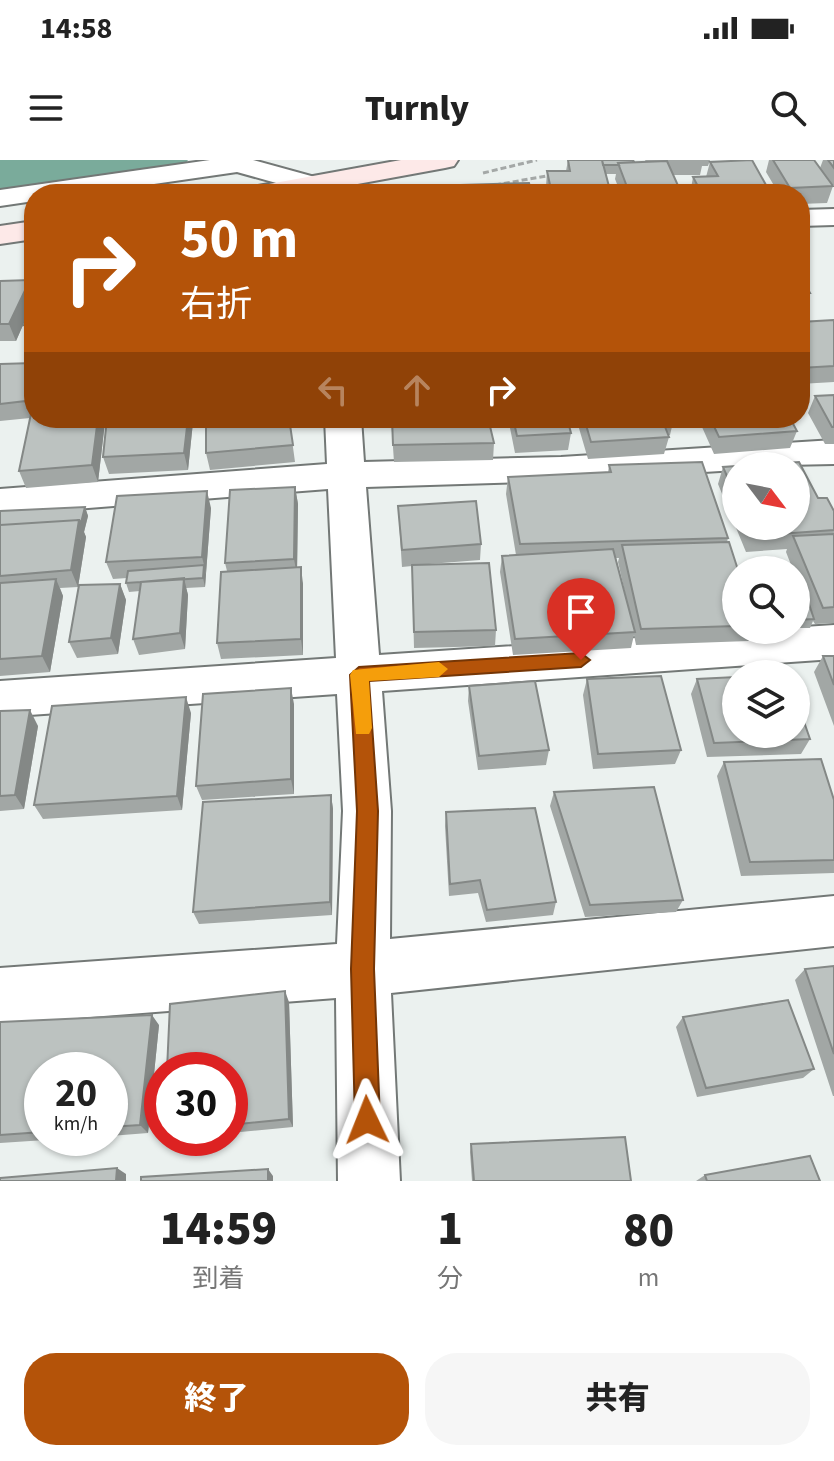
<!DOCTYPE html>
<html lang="ja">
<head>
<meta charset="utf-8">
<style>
	body { margin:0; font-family:"Source Sans 3","Noto Sans JP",sans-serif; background:#f6f6f6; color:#222; height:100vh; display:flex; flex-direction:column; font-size:30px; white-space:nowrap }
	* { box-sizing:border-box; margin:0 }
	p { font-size:26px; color:#767676 }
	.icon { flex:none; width:44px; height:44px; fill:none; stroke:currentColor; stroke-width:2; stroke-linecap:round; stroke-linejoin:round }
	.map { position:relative; height:1021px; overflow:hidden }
	.sheet { display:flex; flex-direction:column; background:#fff; flex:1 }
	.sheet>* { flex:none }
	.banner { position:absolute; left:24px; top:24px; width:786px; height:244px; border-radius:32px; box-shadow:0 2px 6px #0004; background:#b45309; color:#fff; overflow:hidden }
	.needle { width:52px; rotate:122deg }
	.tools { position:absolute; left:722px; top:292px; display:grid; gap:16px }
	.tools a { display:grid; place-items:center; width:88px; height:88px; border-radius:50%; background:#fff; box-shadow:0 2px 6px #0004; font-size:40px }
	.speed { position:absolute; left:24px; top:892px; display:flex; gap:16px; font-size:40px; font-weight:700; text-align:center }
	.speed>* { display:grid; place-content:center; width:104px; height:104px; border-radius:50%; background:#fff; box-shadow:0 2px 6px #0004; line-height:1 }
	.speed small { font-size:20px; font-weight:400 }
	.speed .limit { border:12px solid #d22; background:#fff; color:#111 }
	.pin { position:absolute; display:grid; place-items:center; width:68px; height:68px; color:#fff; margin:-82px -34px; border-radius:50% 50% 50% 0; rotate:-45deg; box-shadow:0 0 8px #0007 }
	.pin .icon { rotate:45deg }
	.me { position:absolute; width:88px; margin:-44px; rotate:358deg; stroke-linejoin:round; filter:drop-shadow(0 0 6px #0008) }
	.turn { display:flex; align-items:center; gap:28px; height:168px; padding:0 24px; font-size:36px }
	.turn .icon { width:104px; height:104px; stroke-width:2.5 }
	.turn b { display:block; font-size:56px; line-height:68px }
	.lanes { display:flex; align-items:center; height:76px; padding:0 24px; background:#0003; justify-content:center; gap:40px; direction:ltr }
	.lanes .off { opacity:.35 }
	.eta { display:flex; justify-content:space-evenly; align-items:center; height:136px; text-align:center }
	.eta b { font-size:48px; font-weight:800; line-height:56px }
	.cta { display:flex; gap:16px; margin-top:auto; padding:16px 24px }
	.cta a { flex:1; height:92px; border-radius:32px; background:#b45309; color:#fff; font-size:32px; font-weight:800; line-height:92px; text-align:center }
	.cta a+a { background:#f6f6f6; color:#222 }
	.status { display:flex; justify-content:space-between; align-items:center; height:56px; padding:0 40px; background:#fff; direction:ltr }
	.status svg { height:22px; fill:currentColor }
	header { display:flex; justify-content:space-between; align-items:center; height:104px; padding:0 24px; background:#fff; font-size:36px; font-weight:800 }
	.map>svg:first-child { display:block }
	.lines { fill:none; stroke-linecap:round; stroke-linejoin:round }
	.river { fill:#7aab9b; fill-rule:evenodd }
	.street-casing { stroke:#737876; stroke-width:4 }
	.secondary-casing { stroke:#737876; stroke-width:4 }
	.path { stroke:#a4a8a7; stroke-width:3; stroke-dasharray:6 3; stroke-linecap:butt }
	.street { fill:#fff; fill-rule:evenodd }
	.secondary { fill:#fde9e8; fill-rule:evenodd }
	.wall { fill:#a2a7a5; fill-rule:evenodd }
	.shaded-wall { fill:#848886 }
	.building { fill:#bcc2c0; stroke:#848886; stroke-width:2 }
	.route { fill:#b45309; stroke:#753606; stroke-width:2 }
	.slow { fill:#f59e0b }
</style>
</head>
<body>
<div class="status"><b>14:58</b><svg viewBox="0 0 49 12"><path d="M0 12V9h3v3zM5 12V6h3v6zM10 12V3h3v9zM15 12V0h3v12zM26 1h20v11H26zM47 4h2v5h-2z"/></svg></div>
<header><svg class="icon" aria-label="menu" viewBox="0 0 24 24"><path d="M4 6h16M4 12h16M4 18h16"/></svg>Turnly<svg class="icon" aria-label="search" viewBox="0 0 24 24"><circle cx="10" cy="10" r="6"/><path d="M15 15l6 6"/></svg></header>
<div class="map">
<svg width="834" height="1021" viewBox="0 0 834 1021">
	<rect width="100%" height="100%" fill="#ebf1ef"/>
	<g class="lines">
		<!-- river -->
		<path class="river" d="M0,0H188L179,12L102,28L0,30Z"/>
		<!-- street casing -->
		<g class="street-casing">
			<path id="street" d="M210,0H253L322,19L326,25L322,31L312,33L237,12L85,34H34V41L0,46V30Z
				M834,49V65L800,66V50Z
				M325,258H361L364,302L561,297L834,280V304L736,306V310L561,321L366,327L379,495L834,465V499L382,531L391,651L390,779L834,736V786L391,833L400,1021H338L336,838L0,864V808L337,784L343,651L337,534L0,557V521L336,498L328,329L0,355V329L327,304Z"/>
		</g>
		<!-- secondary casing -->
		<g class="secondary-casing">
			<path id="secondary" d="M401,0H458L454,6L445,8L303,34H244L248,28L258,26Z
				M34,61V79L0,84V66Z"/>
		</g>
		<!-- path -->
		<path class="path" d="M483,13L537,0
			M495,25L552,15"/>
		<!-- street -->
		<use href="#street" class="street"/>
		<!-- secondary -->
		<use href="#secondary" class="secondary"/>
	</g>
	<!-- wall -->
	<path class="wall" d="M568,0L634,2H646L645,0H710L708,6H702L700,15H673L680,30V34H621L615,19L616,14H606L611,34H547L546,27L547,11H566Z
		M769,0H814L820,8L823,0H834V25H832L833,26L827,43L800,44V34H779L766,12Z
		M710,2L771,34H690L693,17H706Z
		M800,73L806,84L800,101Z
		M800,115L810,133L804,150H800Z
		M30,120L34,132V181L30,182L24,165L30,149L16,181H0V121Z
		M834,160V222L800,224V162Z
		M34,203V258H104L105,262L98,322L26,328L19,311L30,258L0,261V204Z
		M834,235V284H825L808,253L815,236Z
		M289,258L295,302L210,310L206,293Z
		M391,258H488L494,283L493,300L394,302Z
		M508,258H567L571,273L568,290L515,293Z
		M576,258H674L670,275H668L669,277L664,294L588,299Z
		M698,258H790L797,271L790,288L714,294Z
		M193,262L188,310L109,314L103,297Z
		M609,305L728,378L727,382L736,410V470H754L749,481L636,485L634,475L631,488L513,495L500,412L502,396L516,395L506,334L508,317L608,313ZM616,398H619L618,402L626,437Z
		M736,306V366H796L818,338L834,351V463L815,464L813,461L810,468H796V429H800L796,418V410H793L786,392L787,389L746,392L718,324L723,307Z
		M295,327L298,344L297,407L303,424V495L221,499L217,483L227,411L225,403Z
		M398,346L481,384L480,400L429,404L496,470L495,486L414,488L412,406L402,407Z
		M85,347L88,356L84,372L86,377L78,427L60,428L63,436L50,512L0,516V351Z
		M211,348L205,427L186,428L188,435L185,489L139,495L133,479L140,431L129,432L126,423L127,418L113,419L106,402Z
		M120,424L126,440L118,494L77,498L69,482Z
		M823,496H834V566L814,512Z
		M587,519L681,590L675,604L593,609L583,535Z
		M697,519L810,579L801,594L707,597L691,534Z
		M469,526L549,590L546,605L478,610L468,541Z
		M294,544V634L202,640L196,626Z
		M0,551L38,566L24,649L0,651Z
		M191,553L182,650L43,659L34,645Z
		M724,602L834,640V713L741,716L717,616Z
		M554,632L683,740L676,752L585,757L550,646Z
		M331,635L333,649L332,755L199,764L193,752Z
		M446,652L556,742L553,755L486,762L478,733L449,736L445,666Z
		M834,806V936H833L795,820L805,809Z
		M289,842L293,967L230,973V910Z
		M683,857L814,909L803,918L697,937L676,867Z
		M0,862L159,865L148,973L110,976V910H42V978H76L0,983Z
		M471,984L631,1021H472L470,992Z
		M705,1015L820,1021H696Z"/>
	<!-- shaded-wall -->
	<path class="shaded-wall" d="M30,120L34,132V140L16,181L9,164Z
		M98,258H104L105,262L98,322L92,305Z
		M188,258H192L193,262L188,310L184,293Z
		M295,327L298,344L297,416L294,399Z
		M207,331L211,348L206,413L202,397Z
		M85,347L88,356L84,372L86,377L78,427L71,410L79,360Z
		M204,405L206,414L205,427L203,418Z
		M301,407L303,424V495L301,479Z
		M184,418L188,435L185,489L180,473Z
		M56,419L63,436L50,512L42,496Z
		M120,424L126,440L118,494L111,478Z
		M291,528L294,544V634L291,619Z
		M186,537L191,553L182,650L177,636Z
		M30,550L38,566L24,649L15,635Z
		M331,635L333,649L332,755L330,742Z
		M285,831L289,842L293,967L289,959Z
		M152,855L159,865L148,973L140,965Z
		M117,1008L126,1014V1021H116Z
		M268,1009L273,1016V1021H268Z"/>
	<!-- building -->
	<path class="building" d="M568,0H602L611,34H552L547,11H570Z
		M602,0H633L634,2L618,3L619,5H603Z
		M752,0L771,34H702L693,17L718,16L710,2Z
		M773,0H814L833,26L790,28Z
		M828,0H834V8Z
		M667,1L680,30L629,32L618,3Z
		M529,23L532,34H456L461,25Z
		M800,73L806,84H800Z
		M800,115L810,133H800Z
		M30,120L9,164H0V121Z
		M34,139V164L24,165Z
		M834,160V206L800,208V162Z
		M34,203V240L0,244V204Z
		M834,235V267H832L815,236Z
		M32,249H34V258H98L92,305L19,311Z
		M107,258H188L184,293L103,297Z
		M206,258H289L293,285L206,293Z
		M392,258H488L494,283L393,285Z
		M513,258H567L571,273L517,276Z
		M584,258H674L662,259L669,277L591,282Z
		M710,258H790L797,271L719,277Z
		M702,302L728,378L520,384L508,317L611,312L609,305Z
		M799,302L818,338H827L834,351V370L753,376L749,366H796V306H741Z
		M736,306V337L723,307Z
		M295,327L294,399L225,403L230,330Z
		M207,331L202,397L106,402L117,336Z
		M476,341L481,384L402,390L398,346Z
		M85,347L81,363L79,360L0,365V351Z
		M79,360L71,410L0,416V365Z
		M834,374V447L823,448L793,376Z
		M729,382L738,410H736V466L641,469L622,385Z
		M613,389L635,472L515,479L502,396Z
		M489,403L496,470L414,472L412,405Z
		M204,405L203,418L126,423L128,411Z
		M301,407V479L217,483L221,412Z
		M184,418L180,473L133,479L141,422Z
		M56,419L42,496L0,499V423Z
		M120,424L111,478L69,482L79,425Z
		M796,429H804L814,459L796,460Z
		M823,496H834V525Z
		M661,516L681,590L598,594L587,519Z
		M736,517V574H796V539L810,579L714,583L697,519Z
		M535,521L549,590L479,596L469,526Z
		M291,528V619L196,626L203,534Z
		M186,537L177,636L34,645L52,546Z
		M30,550L15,635L0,636V551Z
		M821,599L834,640V700L750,702L724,602Z
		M654,627L683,740L590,745L554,632Z
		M331,635L330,742L193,752L203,642Z
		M535,648L556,742L487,750L480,720L450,724L446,652Z
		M834,806V894L805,809Z
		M285,831L289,959L230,965V910H167L170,844Z
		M788,840L814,909L706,928L683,857Z
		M152,855L140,965L110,967V910H42V972L0,975V862Z
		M625,977L631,1021H474L471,984Z
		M810,996L820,1021H707L705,1015Z
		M117,1008L116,1021H0V1018Z
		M268,1009V1021H141V1017Z"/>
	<!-- route -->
	<path class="route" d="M581,493L590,500L581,507L369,521L378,651L374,809L380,960L376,969L367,973L358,969L355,960L351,809L357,651L350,515L359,507Z"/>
	<!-- slow -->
	<path class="slow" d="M439,502L448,509L439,517L369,521L372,568L369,574H356L350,515L353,510Z"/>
</svg>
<div class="tools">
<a><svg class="needle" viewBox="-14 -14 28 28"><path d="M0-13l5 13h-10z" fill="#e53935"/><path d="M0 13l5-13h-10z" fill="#767676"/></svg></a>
<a><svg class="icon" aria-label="search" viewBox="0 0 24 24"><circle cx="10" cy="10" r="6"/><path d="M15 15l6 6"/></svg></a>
<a><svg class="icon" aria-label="layers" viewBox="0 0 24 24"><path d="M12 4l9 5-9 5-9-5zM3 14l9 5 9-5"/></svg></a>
</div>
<div class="speed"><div>20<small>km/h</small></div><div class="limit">30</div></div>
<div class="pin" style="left:581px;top:500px;background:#d93025"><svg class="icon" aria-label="arrive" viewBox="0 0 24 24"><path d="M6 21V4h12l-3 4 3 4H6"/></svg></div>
<svg class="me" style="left:367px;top:960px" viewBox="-20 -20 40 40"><path d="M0-17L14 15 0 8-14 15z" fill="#b45309" stroke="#fff" stroke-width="4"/></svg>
<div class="banner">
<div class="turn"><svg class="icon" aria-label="right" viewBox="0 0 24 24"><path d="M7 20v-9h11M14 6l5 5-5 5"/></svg><div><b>50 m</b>右折</div></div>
<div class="lanes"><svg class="icon off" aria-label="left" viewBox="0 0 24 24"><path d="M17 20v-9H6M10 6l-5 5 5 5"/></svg><svg class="icon off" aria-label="ahead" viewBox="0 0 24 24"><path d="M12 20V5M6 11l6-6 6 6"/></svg><svg class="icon" aria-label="right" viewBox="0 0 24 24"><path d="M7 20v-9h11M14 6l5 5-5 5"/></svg></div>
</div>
</div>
<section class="sheet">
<div class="eta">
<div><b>14:59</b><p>到着</p></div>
<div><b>1</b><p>分</p></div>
<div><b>80</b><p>m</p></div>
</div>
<div class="cta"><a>終了</a><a>共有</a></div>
</section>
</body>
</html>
